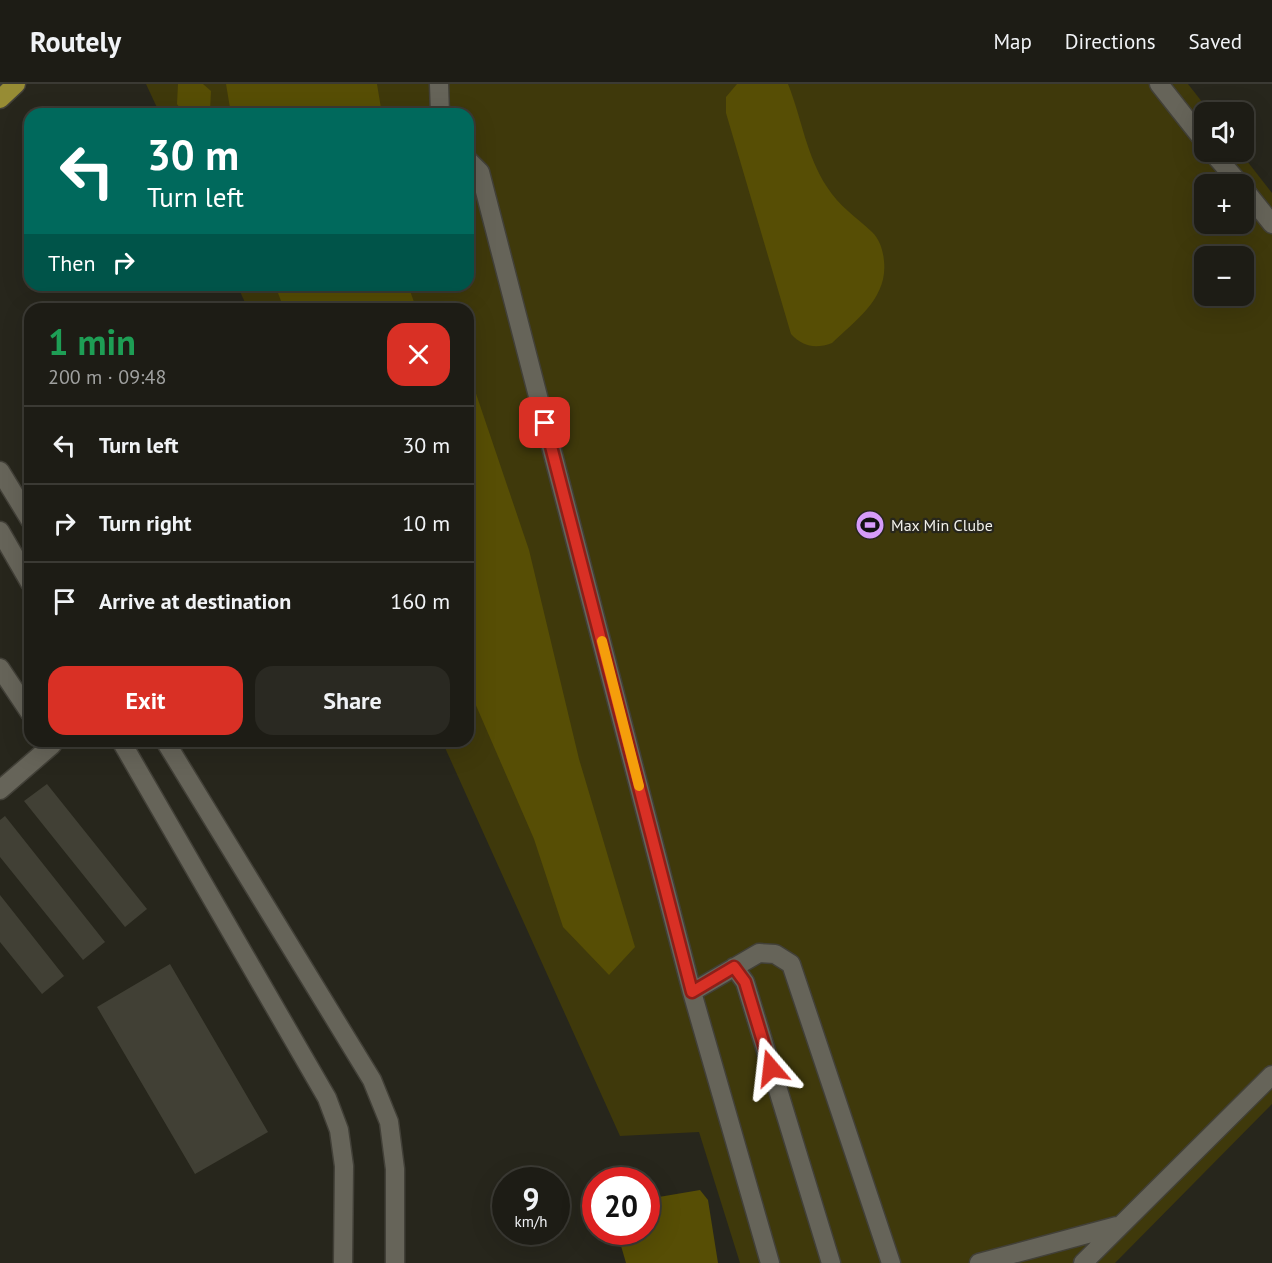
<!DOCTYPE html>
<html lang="en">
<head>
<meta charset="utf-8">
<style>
	body { margin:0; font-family:"PT Sans",sans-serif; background:#2a2922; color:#f1f3f6; height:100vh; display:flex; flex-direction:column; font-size:22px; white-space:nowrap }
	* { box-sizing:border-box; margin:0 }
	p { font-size:20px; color:#a0a1a0 }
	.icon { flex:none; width:33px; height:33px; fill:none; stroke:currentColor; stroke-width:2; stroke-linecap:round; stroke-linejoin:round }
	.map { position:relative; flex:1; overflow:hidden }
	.drawer { position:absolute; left:24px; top:219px; width:450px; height:444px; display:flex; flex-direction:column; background:#1d1c15; border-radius:18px; box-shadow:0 6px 24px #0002,0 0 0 2px #3b3a34 }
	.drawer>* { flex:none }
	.banner { position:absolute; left:24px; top:24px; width:450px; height:183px; border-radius:18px; box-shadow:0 6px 24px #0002,0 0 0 2px #3b3a34; background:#00695c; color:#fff; overflow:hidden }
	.buttons { position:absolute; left:1194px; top:18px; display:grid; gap:12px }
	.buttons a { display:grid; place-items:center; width:60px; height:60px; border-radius:12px; background:#1d1c15; box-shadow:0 6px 24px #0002,0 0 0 2px #3b3a34; font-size:30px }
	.speed { position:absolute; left:492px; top:1083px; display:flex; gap:12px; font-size:30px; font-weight:700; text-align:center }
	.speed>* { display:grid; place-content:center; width:78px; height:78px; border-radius:50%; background:#1d1c15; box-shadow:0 6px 24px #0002,0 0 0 2px #3b3a34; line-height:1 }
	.speed small { font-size:15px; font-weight:400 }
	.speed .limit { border:9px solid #d22; background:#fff; color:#111 }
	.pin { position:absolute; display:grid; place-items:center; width:51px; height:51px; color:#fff; margin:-26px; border-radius:12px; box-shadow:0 3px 9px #0006 }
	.me { position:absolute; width:66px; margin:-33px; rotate:343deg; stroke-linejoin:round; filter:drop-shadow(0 0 4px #0008) }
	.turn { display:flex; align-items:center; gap:21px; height:126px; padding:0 24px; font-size:27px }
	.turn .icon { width:78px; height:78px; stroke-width:2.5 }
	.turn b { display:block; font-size:42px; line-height:51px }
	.then { display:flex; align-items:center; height:57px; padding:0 24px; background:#0003; gap:12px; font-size:22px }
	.round { display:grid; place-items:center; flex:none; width:63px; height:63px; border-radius:18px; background:#2a2922 }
	.overview { display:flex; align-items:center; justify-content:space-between; height:102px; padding:0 24px }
	h1 { font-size:36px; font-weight:800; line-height:45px; color:#1e9e55 }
	.cta { display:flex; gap:12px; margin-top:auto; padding:12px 24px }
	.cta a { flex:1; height:69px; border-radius:18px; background:#d93025; color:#fff; font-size:24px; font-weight:800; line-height:69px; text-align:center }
	.cta a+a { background:#2a2922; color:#f1f3f6 }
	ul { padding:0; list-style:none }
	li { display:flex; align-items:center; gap:18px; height:78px; padding:0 24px; border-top:2px solid #3b3a34 }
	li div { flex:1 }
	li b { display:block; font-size:22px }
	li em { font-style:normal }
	header { display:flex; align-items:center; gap:36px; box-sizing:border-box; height:84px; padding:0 30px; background:#1d1c15; border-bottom:2px solid #3b3a34 }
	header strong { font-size:28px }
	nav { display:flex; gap:33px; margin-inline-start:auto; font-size:21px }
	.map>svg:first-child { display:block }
	.green { fill:#3f390b; fill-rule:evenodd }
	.water { fill:#574e05 }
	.building { fill:#414035 }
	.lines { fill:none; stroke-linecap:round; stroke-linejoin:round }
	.minor-casing { stroke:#424038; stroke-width:21 }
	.major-casing { stroke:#424038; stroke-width:21 }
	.minor { stroke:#666459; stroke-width:18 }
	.major { stroke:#978c34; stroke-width:18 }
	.route-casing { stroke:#8d1f18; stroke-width:15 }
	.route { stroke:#d93025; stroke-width:10 }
	.slow { stroke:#f59e0b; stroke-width:10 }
	.labels { text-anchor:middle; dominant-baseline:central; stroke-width:4.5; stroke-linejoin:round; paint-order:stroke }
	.poi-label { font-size:16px; fill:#f1f0ea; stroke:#27261c; text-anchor:start }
</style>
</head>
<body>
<header>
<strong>Routely</strong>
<nav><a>Map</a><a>Directions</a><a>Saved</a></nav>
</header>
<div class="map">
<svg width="1272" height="1179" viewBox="0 0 1272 1179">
	<rect width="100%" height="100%" fill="#27261c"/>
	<!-- green -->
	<path class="green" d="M146,0H1188L1210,28H1204V68H1240L1272,109V1020L1115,1179H740L699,1048L620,1052L442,657H468V225H248L237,201H468V30H160ZM1204,100H1244V140H1204ZM1204,172H1244V212H1204Z"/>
	<!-- water -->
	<path class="water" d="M178,0H203L211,7L210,27L213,30H184L177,20Z
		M226,0H377L382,30H231Z
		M737,0H788C802,35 806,71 827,103C839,122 856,133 872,148C880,156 883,166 884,177C888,214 856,236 832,259C816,265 803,263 791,250L726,29V13Z
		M275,201H408L414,218L422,225H284Z
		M468,286L529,466L579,675L635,863L609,891L563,843L534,755L468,603Z
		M700,1106L708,1116L718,1179H626L617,1148H646L647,1115Z"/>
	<!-- building -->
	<path class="building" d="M47,700L147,825L125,843L24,717Z
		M5,732L105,858L83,876L0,773V736Z
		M0,811L64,892L42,910L0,858Z
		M170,880L268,1048L195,1090L97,923Z"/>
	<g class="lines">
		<!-- minor casing -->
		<g class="minor-casing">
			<path id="minor" d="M439,0L440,30
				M1159,0L1204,57
				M1212,68L1240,100
				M468,76L480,88L692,908L770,1179
				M1244,105L1272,140
				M0,387L30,436
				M0,447L30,499
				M0,584L30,629
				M121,657L327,1014L339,1046L344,1082L343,1179
				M165,657L372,996L389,1038L395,1085V1179
				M0,706L52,661L49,657
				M734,883L745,898L831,1179
				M692,908L759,869L775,870L791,880L891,1179
				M979,1179L1117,1142
				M1083,1179L1272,991"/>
		</g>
		<!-- major casing -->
		<g class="major-casing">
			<path id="major" d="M0,15L16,0"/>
		</g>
		<!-- minor -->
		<use href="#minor" class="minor"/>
		<!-- major -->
		<use href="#major" class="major"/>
	</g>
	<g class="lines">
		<!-- route casing -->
		<g class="route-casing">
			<path id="route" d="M545,339L692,908L734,883L745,898L771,984"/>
		</g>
		<!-- route -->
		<use href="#route" class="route"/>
		<!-- slow -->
		<path class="slow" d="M602,557L639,702"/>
	</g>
	<!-- icons -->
	<defs>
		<g id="stadium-disc" transform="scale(1.5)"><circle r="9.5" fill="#d69bfa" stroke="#27261c"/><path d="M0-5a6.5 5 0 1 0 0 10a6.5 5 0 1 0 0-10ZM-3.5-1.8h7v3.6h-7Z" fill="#111"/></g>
	</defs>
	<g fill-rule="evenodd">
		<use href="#stadium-disc" x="870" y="441"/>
	</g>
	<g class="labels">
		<!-- poi labels -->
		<g class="poi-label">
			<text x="891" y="441">Max Min Clube</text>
		</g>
	</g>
</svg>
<div class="buttons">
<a><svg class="icon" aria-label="sound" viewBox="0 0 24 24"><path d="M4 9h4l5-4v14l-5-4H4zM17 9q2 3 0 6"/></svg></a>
<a>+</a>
<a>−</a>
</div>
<div class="speed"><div>9<small>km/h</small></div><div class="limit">20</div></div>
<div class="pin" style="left:545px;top:339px;background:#d93025"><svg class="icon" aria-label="arrive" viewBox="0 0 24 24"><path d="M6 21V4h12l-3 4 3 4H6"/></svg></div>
<svg class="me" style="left:771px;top:984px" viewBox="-20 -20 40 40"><path d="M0-17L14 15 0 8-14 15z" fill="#d93025" stroke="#fff" stroke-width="4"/></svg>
<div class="banner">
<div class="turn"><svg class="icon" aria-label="left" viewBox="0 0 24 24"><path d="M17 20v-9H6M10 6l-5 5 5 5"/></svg><div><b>30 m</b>Turn left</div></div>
<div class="then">Then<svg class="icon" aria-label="right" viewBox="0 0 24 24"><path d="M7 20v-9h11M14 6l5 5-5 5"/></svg></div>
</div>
<section class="drawer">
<div class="overview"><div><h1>1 min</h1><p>200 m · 09:48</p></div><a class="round" style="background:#d93025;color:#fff"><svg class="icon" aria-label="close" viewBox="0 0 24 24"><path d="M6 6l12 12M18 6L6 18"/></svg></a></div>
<ul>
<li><svg class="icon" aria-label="left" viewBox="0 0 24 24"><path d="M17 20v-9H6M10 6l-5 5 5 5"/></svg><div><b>Turn left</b></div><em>30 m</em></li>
<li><svg class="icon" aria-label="right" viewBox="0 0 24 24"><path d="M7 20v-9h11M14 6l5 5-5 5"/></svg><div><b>Turn right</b></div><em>10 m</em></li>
<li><svg class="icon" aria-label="arrive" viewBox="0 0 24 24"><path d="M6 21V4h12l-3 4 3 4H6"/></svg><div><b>Arrive at destination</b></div><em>160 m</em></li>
</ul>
<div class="cta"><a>Exit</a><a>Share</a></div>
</section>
</div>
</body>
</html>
